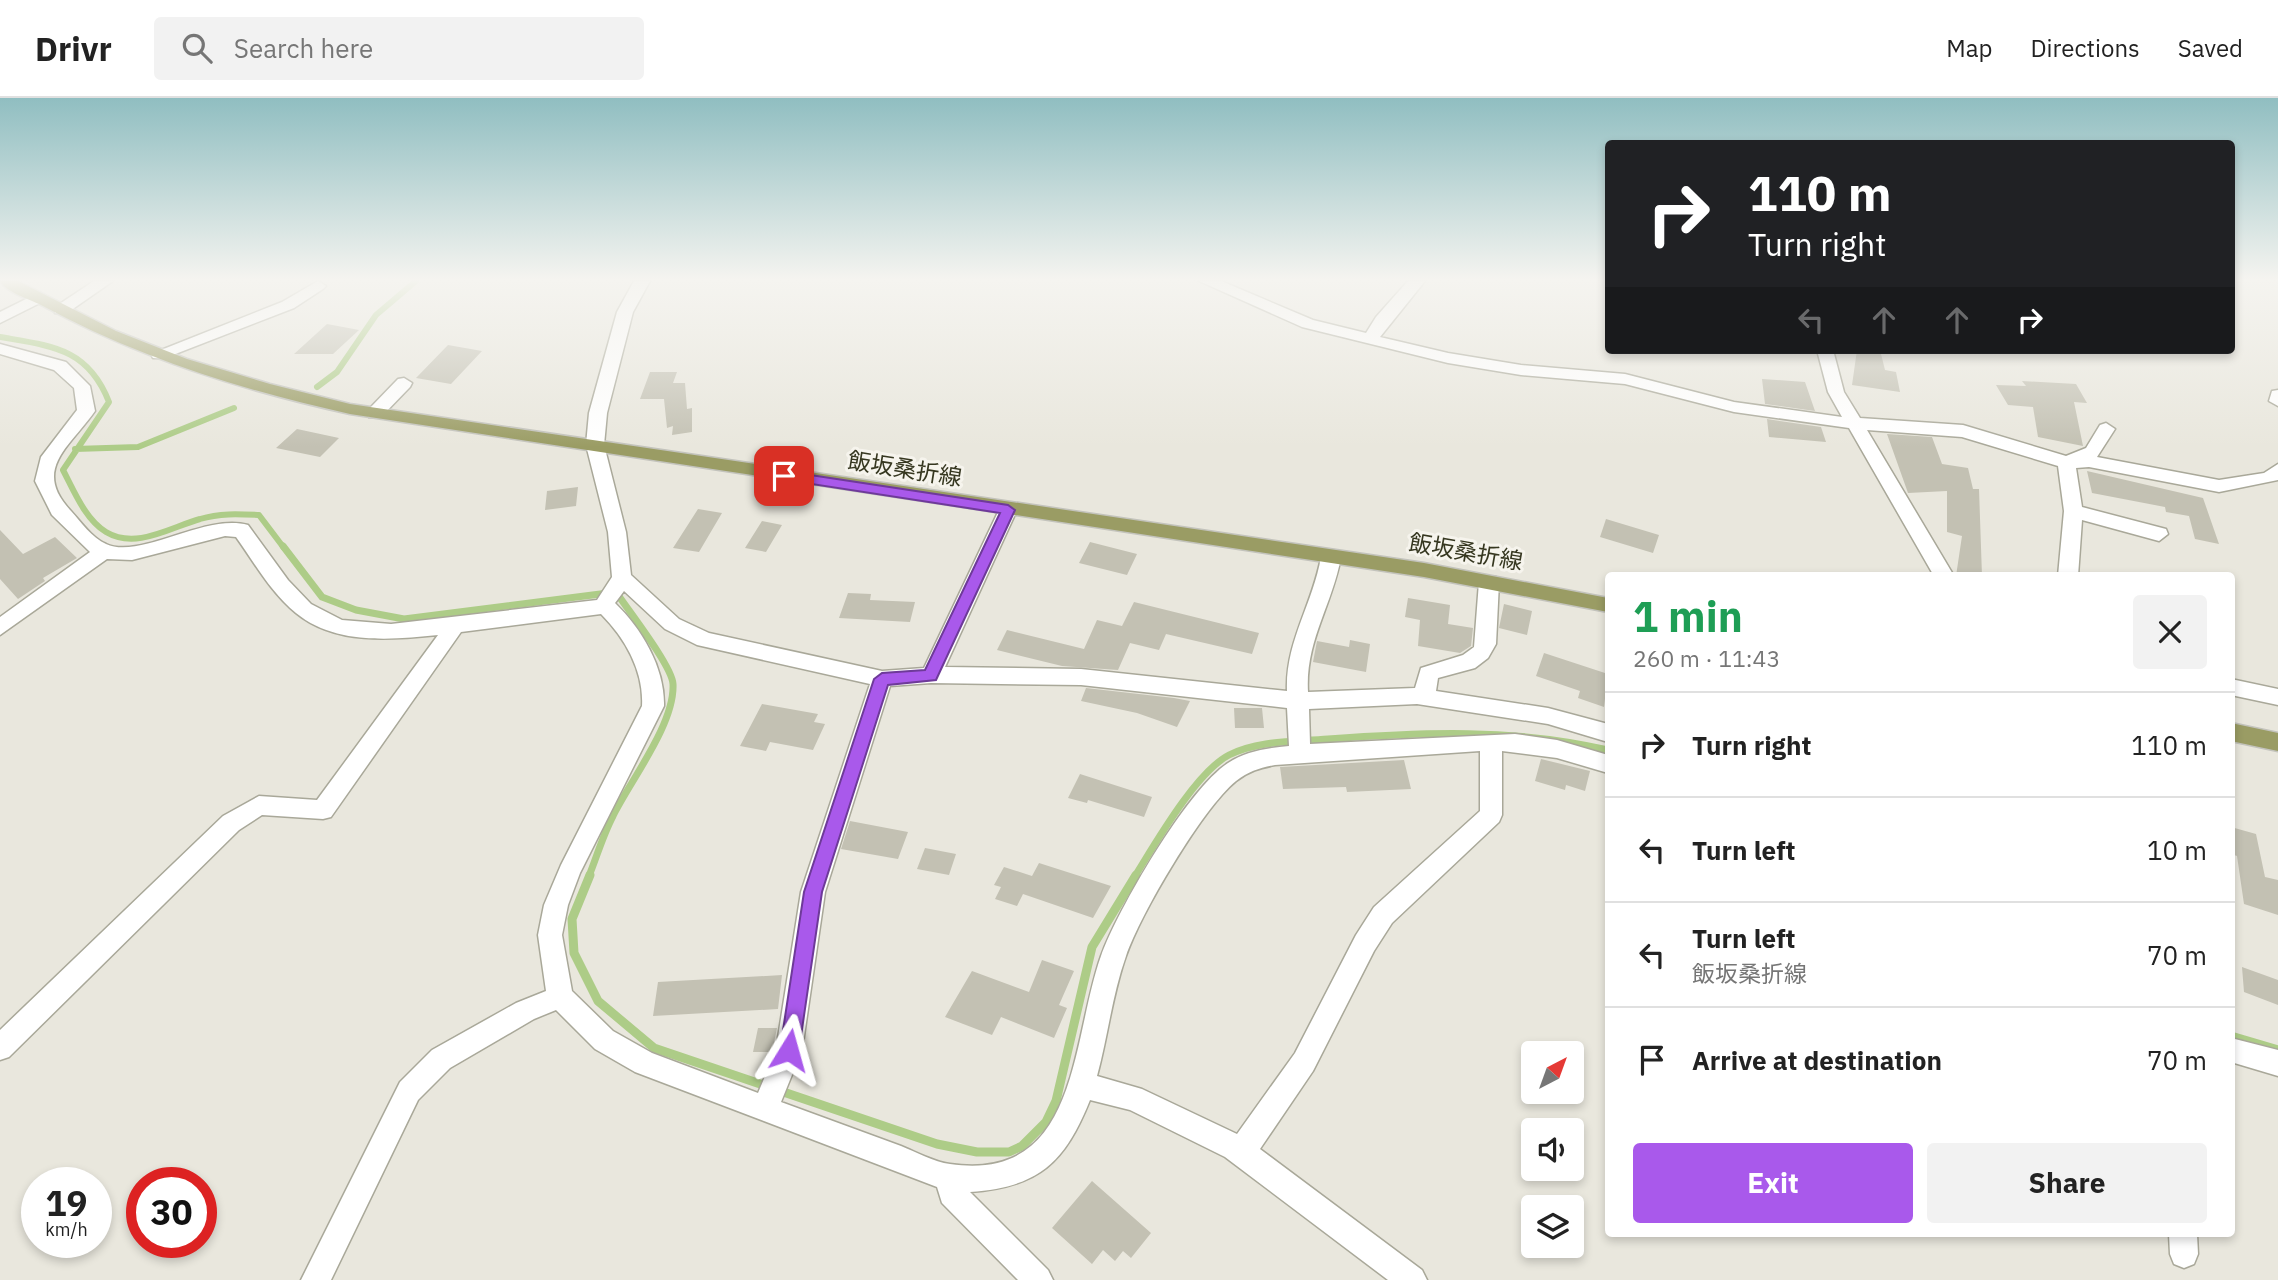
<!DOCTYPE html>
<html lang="en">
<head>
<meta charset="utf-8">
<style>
	body { margin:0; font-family:"IBM Plex Sans","Noto Sans JP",sans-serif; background:#f2f2f2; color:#222; height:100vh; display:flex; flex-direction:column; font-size:26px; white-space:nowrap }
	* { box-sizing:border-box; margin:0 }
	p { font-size:23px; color:#767676 }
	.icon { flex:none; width:38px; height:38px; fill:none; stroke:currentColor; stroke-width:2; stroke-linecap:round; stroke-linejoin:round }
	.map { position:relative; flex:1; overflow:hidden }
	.details { position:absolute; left:1605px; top:474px; width:630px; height:665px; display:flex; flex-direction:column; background:#fff; border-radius:7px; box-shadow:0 4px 10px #0003 }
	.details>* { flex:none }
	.top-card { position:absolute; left:1605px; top:42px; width:630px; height:214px; border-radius:7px; box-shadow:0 4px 10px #0003; background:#202124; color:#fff; overflow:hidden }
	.needle { width:46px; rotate:41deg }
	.controls { position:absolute; left:1521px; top:943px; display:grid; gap:14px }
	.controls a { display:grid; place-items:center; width:63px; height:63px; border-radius:7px; background:#fff; box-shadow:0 4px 10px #0003; font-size:35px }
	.speed { position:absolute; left:21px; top:1069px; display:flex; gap:14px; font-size:35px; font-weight:700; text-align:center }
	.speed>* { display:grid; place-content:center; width:91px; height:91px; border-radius:50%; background:#fff; box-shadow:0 4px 10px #0003; line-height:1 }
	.speed small { font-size:18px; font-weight:400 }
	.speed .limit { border:10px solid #d22; background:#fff; color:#111 }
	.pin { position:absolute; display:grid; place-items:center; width:60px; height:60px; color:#fff; margin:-30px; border-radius:14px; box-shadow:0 4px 10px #0006 }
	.me { position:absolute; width:77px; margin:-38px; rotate:8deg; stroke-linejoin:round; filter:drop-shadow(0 0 5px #0008) }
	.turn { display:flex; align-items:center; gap:24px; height:147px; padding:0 28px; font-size:32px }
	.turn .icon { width:91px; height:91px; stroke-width:2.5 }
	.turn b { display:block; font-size:49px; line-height:60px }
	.lanes { display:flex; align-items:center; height:66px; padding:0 28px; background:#0003; justify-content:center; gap:35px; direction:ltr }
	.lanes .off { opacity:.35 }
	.round { display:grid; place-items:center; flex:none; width:74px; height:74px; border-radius:7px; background:#f2f2f2 }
	.head { display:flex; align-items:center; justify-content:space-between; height:119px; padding:0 28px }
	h1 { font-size:42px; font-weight:700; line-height:52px; color:#1e9e55 }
	.action { display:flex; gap:14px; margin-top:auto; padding:14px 28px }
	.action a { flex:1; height:80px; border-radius:7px; background:#a959eb; color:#fff; font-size:28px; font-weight:700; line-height:80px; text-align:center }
	.action a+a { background:#f2f2f2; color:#222 }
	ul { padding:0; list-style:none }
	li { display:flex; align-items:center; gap:21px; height:105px; padding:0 28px; border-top:2px solid #e0e0e0 }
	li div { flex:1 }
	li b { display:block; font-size:26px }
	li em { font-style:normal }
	header { display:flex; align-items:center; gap:42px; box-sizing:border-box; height:98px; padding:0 35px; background:#fff; border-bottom:2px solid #e0e0e0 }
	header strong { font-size:33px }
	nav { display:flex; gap:38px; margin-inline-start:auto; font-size:24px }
	.search { width:490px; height:63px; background:#f2f2f2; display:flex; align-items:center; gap:18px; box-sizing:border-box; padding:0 24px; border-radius:7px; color:#767676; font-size:26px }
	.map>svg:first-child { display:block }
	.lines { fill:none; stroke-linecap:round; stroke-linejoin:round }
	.stream-far2 { stroke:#adcc87; stroke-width:6 }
	.stream-far1 { stroke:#adcc87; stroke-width:7 }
	.stream { stroke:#adcc87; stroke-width:9 }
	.building { fill:#c3c1b3 }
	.minor-casing { stroke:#a9a899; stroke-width:3 }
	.major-casing { stroke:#c3c3bc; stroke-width:3 }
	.minor { fill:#fff; fill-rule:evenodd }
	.major { fill:#9a9c64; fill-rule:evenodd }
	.route { fill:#a959eb; stroke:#6e3a99; stroke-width:2 }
	.labels { text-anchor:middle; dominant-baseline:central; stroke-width:6; stroke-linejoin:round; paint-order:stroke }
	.street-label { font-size:23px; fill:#363720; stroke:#f6f4ed }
</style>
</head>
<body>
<header>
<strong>Drivr</strong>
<div class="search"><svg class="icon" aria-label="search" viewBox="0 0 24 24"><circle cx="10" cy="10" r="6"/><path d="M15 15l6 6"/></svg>Search here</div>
<nav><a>Map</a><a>Directions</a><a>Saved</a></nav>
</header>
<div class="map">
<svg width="2278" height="1182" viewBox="0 0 2278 1182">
	<rect width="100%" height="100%" fill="#e9e7dd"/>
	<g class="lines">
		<!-- stream-far2 -->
		<path class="stream-far2" d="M0,239C52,248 88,250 109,304L63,372C74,393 85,421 106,434C136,452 171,429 200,421C220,415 238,416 259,417L284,450
			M317,289L337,274L376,217L416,183
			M75,351L138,349L234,310"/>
		<!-- stream-far1 -->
		<path class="stream-far1" d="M283,448L322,499L356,512L404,521L616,494C628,512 672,568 673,586C675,626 630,683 613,718C603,737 597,758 589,778
			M1135,778C1155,746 1196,674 1229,657C1259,642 1295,644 1328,641C1423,634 1514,630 1608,652"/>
		<!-- stream -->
		<path class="stream" d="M590,777L572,821L574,855L598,903L654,950L937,1046L977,1054H1009L1022,1048L1046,1024L1056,1003L1092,849L1136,777
			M2231,938L2278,952"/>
	</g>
	<!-- building -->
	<path class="building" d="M327,226L359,232L333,256H294Z
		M448,247L482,253L451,286L416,280Z
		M1857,252H1880L1885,272L1896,274L1900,294L1852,287Z
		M650,274H677L673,285H685L687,311L692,310V334L672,337L673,328L667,330L664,301H640Z
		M1762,281L1805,284L1815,313L1765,306Z
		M2022,283L2076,286L2087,305L2074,304L2083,348L2038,339L2033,309L2008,307L1996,287L2026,288Z
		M1767,321L1821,329L1826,344L1769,339Z
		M297,331L339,340L320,359L276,350Z
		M1887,336L1932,339L1942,366L1968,370L1973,391H1979L1982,478H1956L1962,438L1947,434V393L1908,395Z
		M2087,373L2203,400L2219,446L2195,441L2189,418L2166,414L2165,409L2092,395Z
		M578,389L576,408L545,412L547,393Z
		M698,411L722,415L699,454L673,450Z
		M1606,421L1659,437L1653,455L1600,439Z
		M762,423L782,427L766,454L745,450Z
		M0,432L23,456L55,439L77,460L43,480L45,483L18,501L0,481Z
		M1090,444L1137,456L1127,477L1079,465Z
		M848,495L871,496L870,502L915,504L910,524L839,520Z
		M1408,500L1450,507L1448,526L1473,530L1471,548L1460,555L1418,548L1420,522L1405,519Z
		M1134,504L1259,535L1252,556L1166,536L1159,552L1130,545L1118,572L1062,568L997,552L1007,532L1084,551L1097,522L1122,528Z
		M1504,506L1532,513L1527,537L1499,530Z
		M1350,542L1370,546L1366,574L1313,564L1317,543L1349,549Z
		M1544,555L1608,576L1604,609L1578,600L1580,593L1536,578Z
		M1086,590L1174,600L1190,603L1177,629L1137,615L1081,603Z
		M762,606L818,616L814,624L825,626L813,652L770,644L766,653L740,648Z
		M1234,610H1262L1264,630H1235Z
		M1541,661L1590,673L1585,693L1566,687L1565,692L1535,683Z
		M1404,662L1411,691L1347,694L1346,689L1283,691L1280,669Z
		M1080,676L1152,699L1144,719L1088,702L1087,705L1068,700Z
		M850,723L908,734L898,761L841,751Z
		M2231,729L2256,736L2265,779L2278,782V817L2244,806L2237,758L2231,756Z
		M925,750L956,756L949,777L917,771Z
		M1039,765L1111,788L1093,820L1023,796L1017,808L995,801L1001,789L994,787L1004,769L1032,778Z
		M1042,862L1074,873L1059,907L1067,910L1054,940L1001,919L992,937L945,919L972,873L1029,894Z
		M2242,869L2278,882V907L2244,894Z
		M782,877L778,911L653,918L658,884Z
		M758,930H777L772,954H753Z
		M1092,1083L1151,1135L1131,1160L1123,1153L1115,1163L1103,1152L1092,1166L1052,1130Z"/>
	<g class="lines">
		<!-- minor casing -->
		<g class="minor-casing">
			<path id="minor" d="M94,183H113L67,215H55V209Z
				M318,183L326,188L323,191L294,210L165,260H153L151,256L282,204Z
				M634,183H650L633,214L607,315L604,347L626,434L631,477L679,521L709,535L882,573L924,570L999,412L1008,406L1017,412L945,569L1081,571L1287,593C1285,544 1313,506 1321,459L1331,452L1341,459C1332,508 1305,543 1308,594L1415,590L1421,570L1463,557L1474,549L1479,484L1482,479H1496L1499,484L1496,546L1488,560L1475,570L1438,580L1436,593L1548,610L1608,626V644L1548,626L1417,606L1309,611L1310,646L1515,636L1557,642L1608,657V675L1557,660L1502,653V717L1499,724L1392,825L1374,853L1313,973L1260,1051L1422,1172L1427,1182H1388L1225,1059L1130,1012L1090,1002C1065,1064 1040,1089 970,1094L1048,1172L1053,1182H1018L942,1105L937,1089L635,974L595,951L556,912L534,921L450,970L418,1002L331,1182H301L400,984L432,952L516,905L546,893L538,837L544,807L561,767L642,608C644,573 625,540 601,516L461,534L331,719L323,721L262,717L239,732L9,959L0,962V932L223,718L259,698L317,702L438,537C391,542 335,547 296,515C271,495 254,464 236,439L225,438L132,462L107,461L0,537V519L90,454L52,417L35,383L41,359L77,312L74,290L54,272L0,256V246L66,264L90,288L95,313C71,348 31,371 71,413C81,424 92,440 106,446C140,462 204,415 248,427L288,482L311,506L342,522L391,526L597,502L612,479L608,434L586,347L589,315L617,214ZM624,493L665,531L697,547L870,586L801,794L776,952L758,995L652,955L613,933L572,893L562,837L568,807L580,775L664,608C665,570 642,531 615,505ZM931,585L1081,587L1287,610L1289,648C1268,650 1246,653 1228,665C1187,692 1118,811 1101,858C1071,941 1080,1085 950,1066C934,1064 916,1054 901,1048C861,1033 821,1019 781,1004L802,952L825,794L890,588ZM1480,653V713L1374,809L1356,837L1295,955L1237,1036L1142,991L1097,978C1108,938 1112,897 1126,858C1141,815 1202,711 1236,683C1249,673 1260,670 1275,667Z
				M1199,183H1221L1313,222L1366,235L1376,219L1408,183H1425L1380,239L1448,255L1521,267L1625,276L1734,304L1842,319L1828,294L1817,252H1833L1844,294L1860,320L1963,327L2066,358L2086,350L2100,327L2106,325L2115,331L2097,359L2219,382L2264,375L2278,366V382L2219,394L2089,369L2076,370L2082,409L2166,431L2168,436L2159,443L2082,422L2078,478H2058L2064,413L2058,368L1962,339L1867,332L1954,478H1934L1849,330L1734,314L1625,286L1521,277L1448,265L1302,229Z
				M38,195L44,197V203L0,225V214Z
				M404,280L412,285L410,289L381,319H369L366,315L369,311L398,281Z
				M2278,292V308L2269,303L2272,293Z
				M2231,581L2278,591V607L2231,597Z
				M2231,940L2278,952V978L2231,964Z
				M2169,1136H2197L2198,1156L2194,1166L2184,1170L2174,1166L2170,1156Z"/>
		</g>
		<!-- major casing -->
		<g class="major-casing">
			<path id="major" d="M0,183H18L116,233L187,261L270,286L350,306L1424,465L1608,500V514L1424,479L350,316C242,292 139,260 41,207C29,201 6,194 0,183Z
				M2231,625L2278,635V653L2231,643Z"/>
		</g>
		<!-- minor -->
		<use href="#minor" class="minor"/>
		<!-- major -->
		<use href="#major" class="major"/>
	</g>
	<!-- sky -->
	<linearGradient id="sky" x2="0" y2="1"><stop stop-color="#90bec1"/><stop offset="0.52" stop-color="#f5f4f0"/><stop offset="1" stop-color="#f5f4f0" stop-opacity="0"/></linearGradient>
	<rect width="2278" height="349" fill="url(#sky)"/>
	<!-- route -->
	<path class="route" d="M784,373L1008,407L1015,412L936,582L888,587L822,794L799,952L796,958L789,961L782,958L780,952L804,794L874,581L882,575L925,572L1000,415L779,381V374Z"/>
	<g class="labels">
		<!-- street labels -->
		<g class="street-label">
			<text transform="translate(905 370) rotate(9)">飯坂桑折線</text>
			<text transform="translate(1466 453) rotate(10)">飯坂桑折線</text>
		</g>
	</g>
</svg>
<div class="controls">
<a><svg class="needle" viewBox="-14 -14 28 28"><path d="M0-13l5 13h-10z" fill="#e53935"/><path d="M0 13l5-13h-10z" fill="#767676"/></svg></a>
<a><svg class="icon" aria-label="sound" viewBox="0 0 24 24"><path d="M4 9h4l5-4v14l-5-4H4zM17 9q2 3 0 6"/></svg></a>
<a><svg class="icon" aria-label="layers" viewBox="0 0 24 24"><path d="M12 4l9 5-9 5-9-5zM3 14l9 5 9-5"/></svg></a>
</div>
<div class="speed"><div>19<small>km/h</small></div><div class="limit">30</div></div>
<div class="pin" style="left:784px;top:378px;background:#d93025"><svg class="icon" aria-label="arrive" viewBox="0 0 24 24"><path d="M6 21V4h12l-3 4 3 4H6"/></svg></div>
<svg class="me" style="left:789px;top:952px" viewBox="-20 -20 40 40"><path d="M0-17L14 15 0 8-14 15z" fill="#a959eb" stroke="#fff" stroke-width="4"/></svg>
<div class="top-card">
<div class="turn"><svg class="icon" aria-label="right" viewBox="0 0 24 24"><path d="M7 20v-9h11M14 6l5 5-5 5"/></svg><div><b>110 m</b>Turn right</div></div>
<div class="lanes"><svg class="icon off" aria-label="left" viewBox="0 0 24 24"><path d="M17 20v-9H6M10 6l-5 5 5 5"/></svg><svg class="icon off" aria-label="ahead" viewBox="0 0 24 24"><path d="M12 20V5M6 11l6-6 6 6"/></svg><svg class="icon off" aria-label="ahead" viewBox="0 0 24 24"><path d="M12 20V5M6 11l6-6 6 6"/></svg><svg class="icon" aria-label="right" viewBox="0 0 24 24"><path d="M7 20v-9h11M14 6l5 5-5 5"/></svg></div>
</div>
<section class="details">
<div class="head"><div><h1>1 min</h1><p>260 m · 11:43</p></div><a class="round"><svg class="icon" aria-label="close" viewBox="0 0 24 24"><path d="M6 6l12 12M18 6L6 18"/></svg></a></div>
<ul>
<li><svg class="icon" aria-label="right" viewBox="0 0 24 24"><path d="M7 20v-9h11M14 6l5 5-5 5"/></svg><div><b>Turn right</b></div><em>110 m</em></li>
<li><svg class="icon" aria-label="left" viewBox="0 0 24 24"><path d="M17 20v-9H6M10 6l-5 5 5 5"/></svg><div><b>Turn left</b></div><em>10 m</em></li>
<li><svg class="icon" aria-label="left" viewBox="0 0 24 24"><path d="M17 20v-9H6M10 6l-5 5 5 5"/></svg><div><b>Turn left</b><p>飯坂桑折線</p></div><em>70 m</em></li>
<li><svg class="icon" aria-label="arrive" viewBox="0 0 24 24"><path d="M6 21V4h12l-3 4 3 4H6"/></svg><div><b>Arrive at destination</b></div><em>70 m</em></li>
</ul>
<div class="action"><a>Exit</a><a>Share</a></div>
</section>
</div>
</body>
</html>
